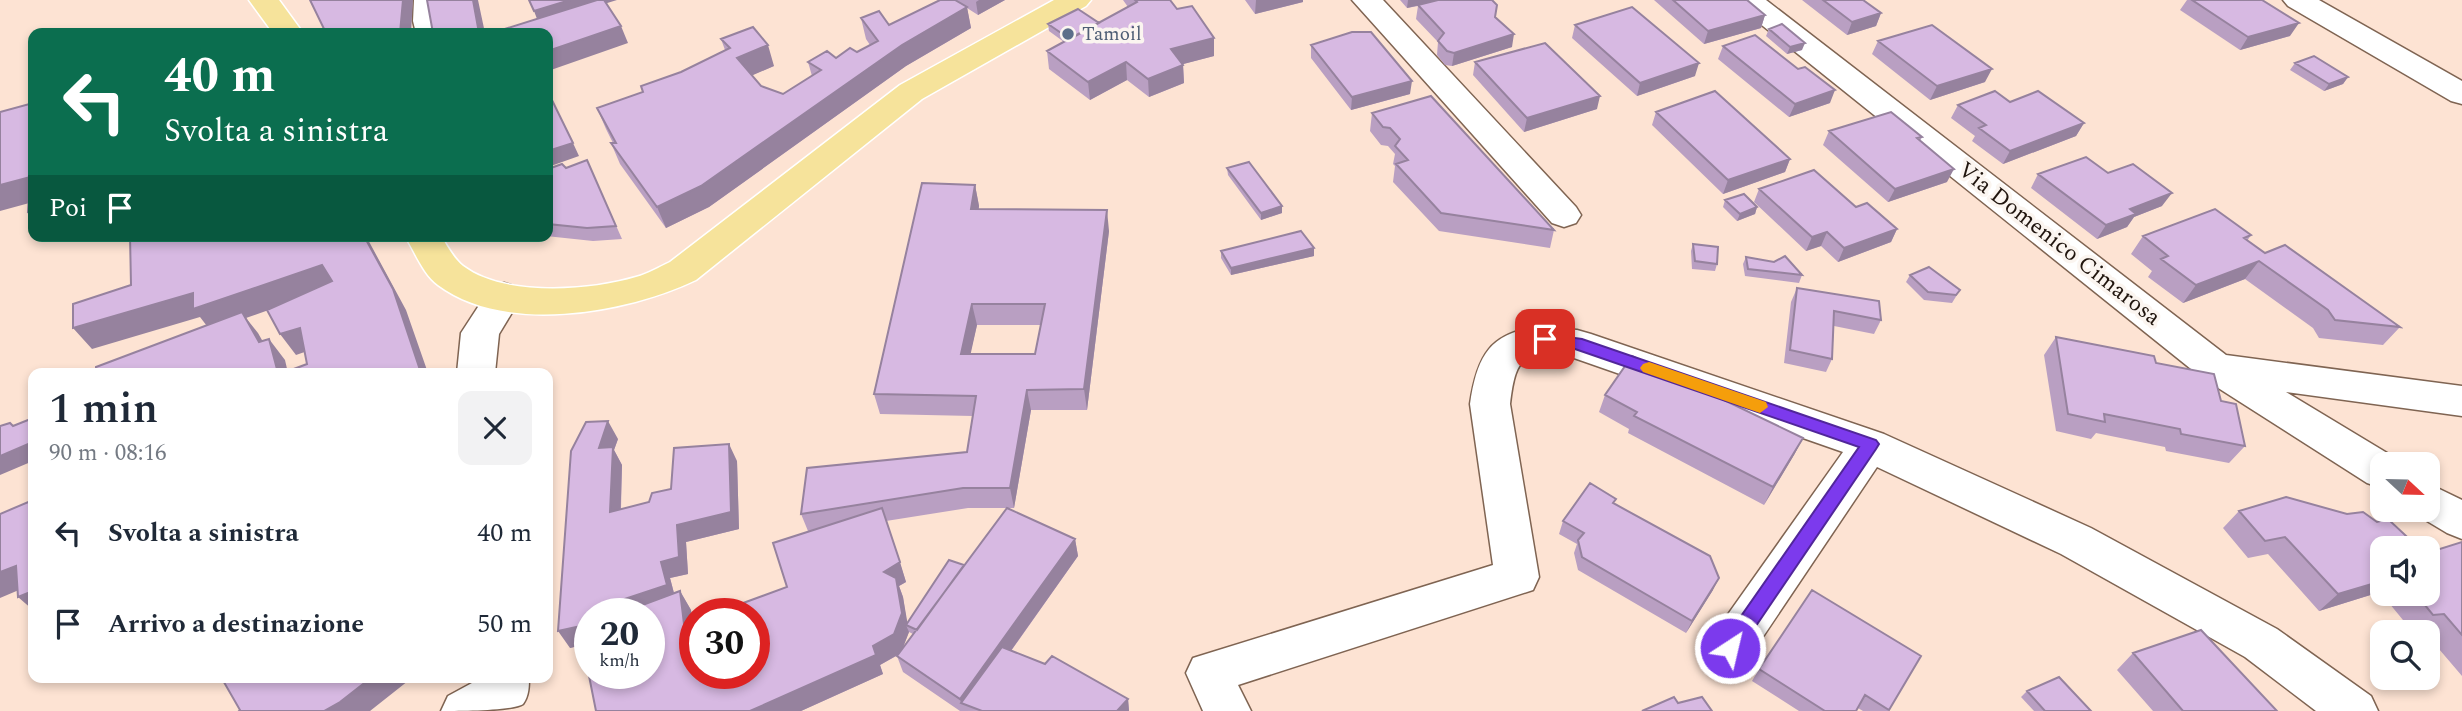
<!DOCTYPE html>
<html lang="it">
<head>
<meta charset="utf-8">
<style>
	body { margin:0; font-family:Spectral,serif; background:#f2f2f3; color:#1f2937; height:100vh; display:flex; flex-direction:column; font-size:26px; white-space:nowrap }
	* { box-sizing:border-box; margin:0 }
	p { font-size:23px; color:#747a83 }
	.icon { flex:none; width:38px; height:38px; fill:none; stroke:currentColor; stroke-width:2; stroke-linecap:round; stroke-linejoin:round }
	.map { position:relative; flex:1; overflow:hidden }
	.side { position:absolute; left:28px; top:368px; width:525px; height:315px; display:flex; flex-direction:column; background:#fff; border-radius:14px; box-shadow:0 4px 10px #0003 }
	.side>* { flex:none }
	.guide { position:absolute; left:28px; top:28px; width:525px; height:214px; border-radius:14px; box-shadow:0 4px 10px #0003; background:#0b6e4f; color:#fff; overflow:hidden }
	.needle { width:46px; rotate:112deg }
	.controls { position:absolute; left:2370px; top:452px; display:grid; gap:14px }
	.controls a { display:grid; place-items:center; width:70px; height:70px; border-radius:14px; background:#fff; box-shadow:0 4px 10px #0003; font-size:35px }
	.speed { position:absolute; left:574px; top:598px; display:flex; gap:14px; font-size:35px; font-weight:700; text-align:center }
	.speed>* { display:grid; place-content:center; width:91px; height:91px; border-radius:50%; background:#fff; box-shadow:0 4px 10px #0003; line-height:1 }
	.speed small { font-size:18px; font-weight:400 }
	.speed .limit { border:10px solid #d22; background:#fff; color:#111 }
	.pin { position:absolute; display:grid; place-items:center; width:60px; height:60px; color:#fff; margin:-30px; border-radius:14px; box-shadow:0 4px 10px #0006 }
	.me { position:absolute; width:77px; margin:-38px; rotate:35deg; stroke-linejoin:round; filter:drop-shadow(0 0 5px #0008) }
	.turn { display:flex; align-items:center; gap:24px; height:147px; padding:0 21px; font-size:32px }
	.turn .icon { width:91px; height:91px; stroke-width:2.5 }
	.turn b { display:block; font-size:49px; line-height:60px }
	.then { display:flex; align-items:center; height:66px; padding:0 21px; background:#0003; gap:14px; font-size:26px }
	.round { display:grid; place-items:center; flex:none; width:74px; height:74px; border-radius:14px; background:#f2f2f3 }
	.head { display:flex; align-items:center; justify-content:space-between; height:119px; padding:0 21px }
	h1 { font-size:42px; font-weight:600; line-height:52px }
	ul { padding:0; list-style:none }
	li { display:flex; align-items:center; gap:21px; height:91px; padding:0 21px }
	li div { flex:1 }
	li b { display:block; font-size:26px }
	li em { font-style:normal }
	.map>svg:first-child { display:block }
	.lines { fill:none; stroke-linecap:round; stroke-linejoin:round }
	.minor-casing { stroke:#7f6452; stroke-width:3 }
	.major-casing { stroke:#fff; stroke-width:3 }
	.minor { fill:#fff; fill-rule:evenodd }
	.major { fill:#f6e39b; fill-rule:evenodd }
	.wall { fill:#b99fc2; fill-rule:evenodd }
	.shaded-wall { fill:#96829e }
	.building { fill:#d7b9e2; stroke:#96829e; stroke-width:2; fill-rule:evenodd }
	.route { fill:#7c3aed; stroke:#51269a; stroke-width:2 }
	.slow { fill:#f59e0b }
	.service-dot { fill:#5c6f8a; stroke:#fbf5f0; stroke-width:2.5 }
	.labels { text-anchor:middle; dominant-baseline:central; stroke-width:7; stroke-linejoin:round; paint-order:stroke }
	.far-service-label { font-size:19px; fill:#4e5e75; stroke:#fbf5f0; text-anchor:start }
	.street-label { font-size:23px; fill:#20150e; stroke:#fbf5f0 }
</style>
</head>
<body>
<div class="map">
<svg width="2462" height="711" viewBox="0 0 2462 711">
	<rect width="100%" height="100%" fill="#fde3d3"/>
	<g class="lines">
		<!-- minor casing -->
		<g class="minor-casing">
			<path id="minor" d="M414,0H444L443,21L446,33H416L413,21Z
				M1352,0H1383L1576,207L1581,215L1576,223L1564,227L1552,223Z
				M1733,0H1766L2226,355L2462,386V416L2286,392L2397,459L2399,464H2382V488L2367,483L2201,377L1738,6Z
				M2283,0H2319L2462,81V104L2451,101L2288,6Z
				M504,283L517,287L522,296L499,334L495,373H457L461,333L491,287Z
				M1540,327L1577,330L1591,334L1884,434L2091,528L2277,629L2371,696L2378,711H2316L2245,657L2061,554L1877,467L1746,662L1730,668L1714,662L1707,648L1714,634L1843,452L1574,358C1525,352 1516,352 1510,404L1539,577L1533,590L1238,685L1251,711H1203L1186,673L1193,658L1493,565L1470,404C1477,356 1490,332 1540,327Z
				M2427,483L2462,500V539L2447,533L2412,512L2411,509H2427Z
				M483,677H529C529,686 529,696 523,704C513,711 458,711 441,711L448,696Z"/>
		</g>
		<!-- major casing -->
		<g class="major-casing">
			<path id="major" d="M249,0H279L303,33H273Z
				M1054,0H1091L1086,6L922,99L696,280C627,313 505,335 438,285C423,274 415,252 405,236H441C447,246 454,259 463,266C504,297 589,291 636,277C648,274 659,267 670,262L900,85Z"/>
		</g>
		<!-- minor -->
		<use href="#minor" class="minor"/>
		<!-- major -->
		<use href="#major" class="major"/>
	</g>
	<!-- wall -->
	<path class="wall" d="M940,0H1005L978,15L967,8L971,28L906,66L709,207L666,228L620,164L611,143H613L606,129L597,108L643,92L725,50L721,39L774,66L752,75L761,86L783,94L812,76L808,62L836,58L857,52L870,45L866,39L861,18L889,25Z
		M1123,0H1170L1214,56L1183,64L1184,83L1149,97L1127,80L1090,100L1049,69L1047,51L1064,42L1049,31L1048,24L1099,23L1128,7Z
		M1245,0H1303V2L1255,14Z
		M1400,0H1492L1495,17L1512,47L1452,66L1445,65L1437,55L1438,42L1416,19L1418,6L1407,8Z
		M1654,0H1747L1765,15L1761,28L1704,44Z
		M1802,0H1863L1881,13L1876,26L1847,35Z
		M2187,0H2262L2290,36L2240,50L2180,10Z
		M1575,25L1695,76L1637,96L1572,38Z
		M1769,29L1802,50L1787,54L1766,36Z
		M1878,41L1985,82L1930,100L1872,54Z
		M1311,45L1410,94L1351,110L1311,58Z
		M1723,46L1830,103L1789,117L1718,59Z
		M1475,62L1597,109L1524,132L1473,75Z
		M2295,63L2348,77L2343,84L2324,91L2290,70Z
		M2010,102L2084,123L2076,136L2003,164L1972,141L1975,136L1951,118L1958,105Z
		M1656,112L1790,159L1785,172L1723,194L1652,125Z
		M1372,113L1554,230L1550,248L1439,231L1393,182L1395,166L1393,164L1395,154L1388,146L1381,145L1370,131Z
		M1829,131L1922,137L1920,141L1947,182L1888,202L1823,145Z
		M587,160L622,239L593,241L546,236H548V169L566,168Z
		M1227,168L1282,213L1261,220L1228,175Z
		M2108,173L2162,206L2134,217L2127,227L2097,239L2031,188L2038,174Z
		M975,185L979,206V209L1109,231L1087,410H1031L1014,508H968L886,521L906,582L899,586L903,597L907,624L964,565L1075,539L1078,556L1011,651L1128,699L1129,710L960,711L903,672L897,656L898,655L880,665L883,674L801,711H596L649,674V614H590V643L570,648L571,451L618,439L614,450L622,465L621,509L649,502L671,489L737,461L739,529L686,542L688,574L670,578L674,593L680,591L691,610L692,622L787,587L808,531L801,514L967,452L973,416L880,414L874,394ZM977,325H1041L1035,354H970ZM909,632L913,634L902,649Z
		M1759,189L1856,207L1897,229L1891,242L1838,262L1821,246L1806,251L1754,202Z
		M1725,200L1757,207L1755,214L1737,221L1723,207Z
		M2251,235L2247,241L2265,253L2400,327L2383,345L2319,338L2313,328L2245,279L2183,303L2148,277L2152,271L2131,254L2143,236Z
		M1693,244L1717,264L1715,271L1692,269L1691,251Z
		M1314,248V256L1231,275L1221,258V251Z
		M1746,257L1774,262L1802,275L1799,283L1745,276L1743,264Z
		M1910,275L1960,290L1952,303L1924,300L1906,282Z
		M1797,288L1881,320L1874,334L1834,326L1832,359L1826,372L1784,363L1791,302Z
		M2056,337L2156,363L2221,401L2245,446L2229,463L2166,451L2165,447L2096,433L2091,439L2056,431L2044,355Z
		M1605,395L1803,438L1794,455L1764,505L1628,433L1629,429L1599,412Z
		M1616,499L1614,503L1713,590L1686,633L1578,570L1574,553L1577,544L1559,534L1563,521Z
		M2239,511L2382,548V593H2427L2462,542V676L2427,635V632H2425L2423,630L2412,631L2380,592L2319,611L2268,554L2248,558L2223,528Z
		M2133,653L2277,711H2153L2117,670Z
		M1921,656L1888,711H1863L1858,708L1856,711H1799L1752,681L1759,669Z
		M2027,691L2091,711H2034L2021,697Z"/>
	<!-- shaded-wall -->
	<path class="shaded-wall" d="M403,0H413L411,33H400Z
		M473,0H478L485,33H479Z
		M570,0H617L539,24L534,11Z
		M979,0H1005L978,15L976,2Z
		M1256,0H1303V2L1255,14Z
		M1408,0H1442L1407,8Z
		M967,7L971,28L906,66L709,207L666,228L657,207L902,45Z
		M1881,13L1876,26L1847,35L1852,22Z
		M1765,15L1761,28L1704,44L1708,31Z
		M2299,23L2290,36L2240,50L2248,37Z
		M621,26L628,43L548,71V51Z
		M1514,34L1512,47L1452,66L1454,53Z
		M1214,38V56L1172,67L1171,49Z
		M1805,43L1802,50L1787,54L1790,47Z
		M768,45L774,66L744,79L737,58Z
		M1126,62L1127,80L1090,100L1088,82Z
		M1699,63L1695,76L1637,96L1640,83Z
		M1183,65L1184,83L1149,97L1148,79Z
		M1992,69L1985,82L1930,100L1937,86Z
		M2348,77L2343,84L2324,91L2329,84Z
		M1412,81L1410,94L1351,110L1352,97Z
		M1835,90L1830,103L1789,117L1795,104Z
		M1600,96L1597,109L1524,132L1527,118Z
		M2084,123L2076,136L2003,164L2010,151Z
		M573,143L579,156L548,167V151Z
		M1790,159L1785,172L1723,194L1728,180Z
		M1954,169L1947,182L1888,202L1895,189Z
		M30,177L33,202L0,211V185Z
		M975,185L979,206L975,230L971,209Z
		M2172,193L2162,206L2134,217L2127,227L2097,239L2106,225L2130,209Z
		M1282,206V213L1261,220V213Z
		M1757,207L1755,214L1737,221L1740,214Z
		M1107,210L1109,231L1087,410L1084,389Z
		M1897,229L1891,242L1838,262L1844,248Z
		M1827,232L1821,246L1806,251L1812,237Z
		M364,236H366L406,310L428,373H421Z
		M1314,248V256L1231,275V268Z
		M2259,261L2245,279L2183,303L2196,285Z
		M322,265L336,286L246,318L258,333L275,363L259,342L210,330L200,317L92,349L73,328L193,293Z
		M972,304L977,325L966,375L961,354Z
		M300,328L316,348L296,355L280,334Z
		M269,339L285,360L288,373H278Z
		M1027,390L1031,410L1014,508L1010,488Z
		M608,421L618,439L614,450L622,465L620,529L610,512L599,448Z
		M1803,438L1794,455L1764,505L1773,487Z
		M33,442V461L0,475V456Z
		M729,444L737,461L739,529L686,542L688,574L670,578L676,601L639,614H608L677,525Z
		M1075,539L1078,556L971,707L961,703L960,699Z
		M900,562L906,582L899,586L903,597L908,626L906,625L909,632L901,653L880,665L883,674L801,711H750L873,646L884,572Z
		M16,566L33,584L0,598V572Z
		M1719,578L1713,590L1686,633L1692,621Z
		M2382,581V591L2380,592L2319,611L2338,594Z
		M33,591V610L18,597Z
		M680,591L691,610L695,639L684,624Z
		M590,624V643L570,648L558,631Z
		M372,677H413L370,711H324Z
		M1128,699L1129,711H1117Z"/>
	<!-- building -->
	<path class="building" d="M310,0H403L400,33H326Z
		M427,0H473L479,33H433Z
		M529,0H570L534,11Z
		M597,0H604L621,26L548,51V33H492Z
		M940,0H955L967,7L902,45L701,186L657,207L611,143H616L597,108L643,92L641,86L681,72L730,48L721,39L753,27L768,45L737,58L761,86L783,94L821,70L808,62L827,51L836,58L850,48L857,52L878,41L861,18L879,11L889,25Z
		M1135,0H1170L1177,9L1192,6L1214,38L1171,49L1183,65L1148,79L1126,62L1088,82L1047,51L1137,2Z
		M1438,0H1492L1497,5L1495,17L1514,34L1454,53L1447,51L1438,41L1444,33L1418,5Z
		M1673,0H1747L1765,15L1708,31Z
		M1823,0H1863L1881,13L1852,22Z
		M2192,0H2262L2299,23L2248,37Z
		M1632,7L1699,63L1640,83L1575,25Z
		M1078,9L1099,23L1070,39L1048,24Z
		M1782,24L1805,43L1790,47L1769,29Z
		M1932,25L1992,69L1937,86L1878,41Z
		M1352,32H1371L1412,81L1352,97L1311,45Z
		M1755,35L1798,69L1805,67L1835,90L1795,104L1723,46Z
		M1545,43L1600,96L1527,118L1475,62Z
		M2314,56L2348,77L2329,84L2295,63Z
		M1715,91L1790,159L1728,180L1656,112Z
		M1995,91L2010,102L2038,91L2084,123L2010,151L1979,128L1986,125L1958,105Z
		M548,96H550L573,143L548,151Z
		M1431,96L1554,230L1441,213L1396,164L1408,160L1395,146L1400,139L1390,128L1383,127L1372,113Z
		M33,103V211L28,212L30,177L0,185V112Z
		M1891,112L1922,137L1917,138L1954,169L1895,189L1829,131Z
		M2086,157L2108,173L2133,164L2172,193L2130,209L2136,214L2106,225L2038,174Z
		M587,160L616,226L587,228L548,224V169L562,164L566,168Z
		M1249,162L1282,206L1261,213L1227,168Z
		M1814,170L1856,207L1867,203L1897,229L1844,248L1827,232L1812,237L1759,189Z
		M922,183L975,185L971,209L1107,210L1084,389L1027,390L1010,488H963L801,514L807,468L967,452L976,396L874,394ZM972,304H1045L1035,354H961Z
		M1744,194L1757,207L1740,214L1725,200Z
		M2215,209L2251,235L2244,238L2265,253L2285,245L2400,327L2335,320L2328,310L2259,261L2196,285L2161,259L2168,256L2143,236Z
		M1301,231L1314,248L1231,268L1221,251Z
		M130,236H218V238L225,236H364L393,289L421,373H283L307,364L300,328L280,334L267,310L332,281L322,265L193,309V293L73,328V304L131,285Z
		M1693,244L1718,247L1717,264L1695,261Z
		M1785,256L1802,275L1748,269L1746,257L1774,262Z
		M1929,267L1960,290L1956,295L1928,292L1910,275Z
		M1797,288L1879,301L1881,320L1834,311L1832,359L1790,350Z
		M242,312L259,342L269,339L278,373H96V367Z
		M2056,337L2154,356L2156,363L2214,374L2221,401L2236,404L2245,446L2181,434L2180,429L2104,414L2105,422L2068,414Z
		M1632,356L1803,438L1773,487L1634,416L1637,412L1605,395Z
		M33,418V442L0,456V426L10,423L13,426Z
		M608,421L599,448L613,447L610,512L649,502L652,493L671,489L674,448L729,444L731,512L677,525L679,557L661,562L667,585L625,599L608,614H590V624L558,631L571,451L586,422Z
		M1590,483L1616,499L1613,503L1710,556L1719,578L1692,621L1582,557L1578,540L1584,533L1563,521Z
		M2286,497L2347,514L2363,512L2377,522L2388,519L2419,548H2382V581L2338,594L2285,537L2265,541L2239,511Z
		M33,500V591L18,597L16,566L0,572V514Z
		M882,508L900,562L884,572L896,578L902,613L894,634L873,646L876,655L750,711H596L586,661L590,660V674H649V614H621V613L680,591L684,624L695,621V674H754V614H713L787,587L773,543Z
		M1007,508L1075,539L960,699L897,656Z
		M2462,542V635L2444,614L2433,615L2415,593H2427V553Z
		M949,560L964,565L917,630L906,625Z
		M1812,590L1921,656L1889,710L1865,695L1856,711H1825L1759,669Z
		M2201,630L2277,711H2183L2133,653Z
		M1002,647L1045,664L1052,656L1128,699L1117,711H982L961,703Z
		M221,677H372L340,702L324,711H239L240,710Z
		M2059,677L2091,711H2045L2027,691Z
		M1674,697L1678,703L1702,697L1712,711H1642Z"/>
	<!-- route -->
	<path class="route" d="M1545,334L1582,339L1876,440L1879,444L1876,449L1737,654L1730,656L1723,654L1721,648L1723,642L1859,447L1575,349L1540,343L1537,339Z"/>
	<!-- slow -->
	<path class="slow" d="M1649,362L1766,402L1768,407L1760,413L1643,372L1640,368L1643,364Z"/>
	<!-- markers -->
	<circle class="service-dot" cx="1068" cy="34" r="7"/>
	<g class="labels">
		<!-- far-service labels -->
		<g class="far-service-label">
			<text x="1082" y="34">Tamoil</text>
		</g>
		<!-- street labels -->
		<g class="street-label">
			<text transform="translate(2059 244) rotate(38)">Via Domenico Cimarosa</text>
		</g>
	</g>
</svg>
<div class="controls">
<a><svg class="needle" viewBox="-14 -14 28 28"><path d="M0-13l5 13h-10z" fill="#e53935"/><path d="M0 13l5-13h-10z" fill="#747a83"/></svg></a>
<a><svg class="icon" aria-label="sound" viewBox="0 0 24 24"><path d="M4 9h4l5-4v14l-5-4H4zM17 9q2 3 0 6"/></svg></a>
<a><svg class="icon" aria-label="search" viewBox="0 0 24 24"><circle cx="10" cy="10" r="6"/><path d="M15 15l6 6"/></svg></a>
</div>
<div class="speed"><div>20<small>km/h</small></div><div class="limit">30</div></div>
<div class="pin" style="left:1545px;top:339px;background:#d93025"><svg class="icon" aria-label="arrive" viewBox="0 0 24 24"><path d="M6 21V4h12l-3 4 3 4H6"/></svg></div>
<svg class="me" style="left:1730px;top:648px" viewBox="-20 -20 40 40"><circle r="17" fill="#7c3aed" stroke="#fff" stroke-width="3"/><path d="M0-11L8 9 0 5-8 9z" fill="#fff"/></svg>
<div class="guide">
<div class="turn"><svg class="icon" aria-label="left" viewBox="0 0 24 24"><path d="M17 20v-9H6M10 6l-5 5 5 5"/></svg><div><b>40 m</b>Svolta a sinistra</div></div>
<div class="then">Poi<svg class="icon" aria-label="arrive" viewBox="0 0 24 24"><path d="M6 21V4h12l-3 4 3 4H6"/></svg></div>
</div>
<section class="side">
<div class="head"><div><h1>1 min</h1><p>90 m · 08:16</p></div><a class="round"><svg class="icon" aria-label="close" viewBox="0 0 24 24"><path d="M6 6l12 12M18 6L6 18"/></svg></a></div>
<ul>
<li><svg class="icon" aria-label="left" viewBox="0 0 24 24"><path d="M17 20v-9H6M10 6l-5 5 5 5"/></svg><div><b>Svolta a sinistra</b></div><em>40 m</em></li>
<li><svg class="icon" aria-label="arrive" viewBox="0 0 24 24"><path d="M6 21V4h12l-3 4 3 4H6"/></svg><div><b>Arrivo a destinazione</b></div><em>50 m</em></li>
</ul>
</section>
</div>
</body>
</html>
